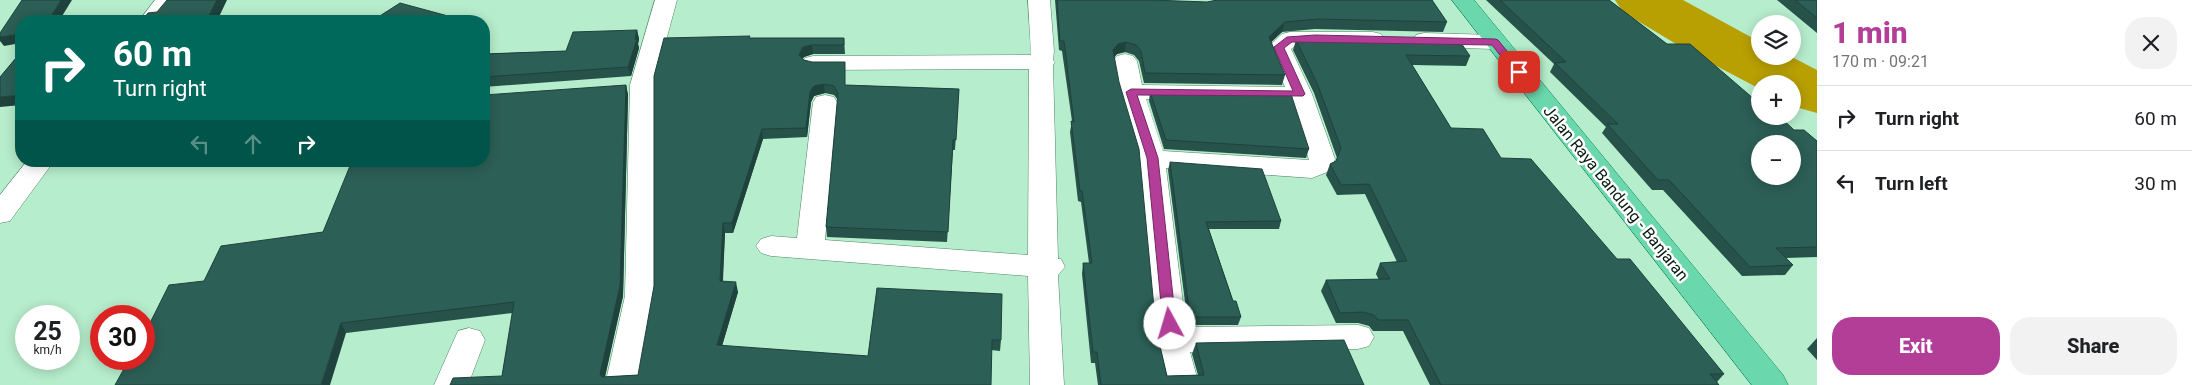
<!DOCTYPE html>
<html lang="en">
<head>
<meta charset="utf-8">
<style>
	body { margin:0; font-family:Roboto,sans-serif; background:#f2f2f2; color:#202124; height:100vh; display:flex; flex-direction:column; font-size:19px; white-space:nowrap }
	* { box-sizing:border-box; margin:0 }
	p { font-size:16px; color:#757577 }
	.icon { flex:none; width:28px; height:28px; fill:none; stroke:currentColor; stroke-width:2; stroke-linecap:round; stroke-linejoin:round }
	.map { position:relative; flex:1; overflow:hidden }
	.drawer { display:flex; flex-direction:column; background:#fff; width:375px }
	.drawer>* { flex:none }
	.hud { position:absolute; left:15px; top:15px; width:475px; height:152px; border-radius:20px; box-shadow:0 2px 12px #0003; background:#00695c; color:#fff; overflow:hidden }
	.fabs { position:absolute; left:1751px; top:15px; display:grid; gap:10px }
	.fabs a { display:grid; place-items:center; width:50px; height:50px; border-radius:50%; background:#fff; box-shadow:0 2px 12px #0003; font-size:25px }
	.speed { position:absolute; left:15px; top:305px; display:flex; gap:10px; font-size:25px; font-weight:700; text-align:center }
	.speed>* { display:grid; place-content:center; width:65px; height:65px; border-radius:50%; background:#fff; box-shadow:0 2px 12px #0003; line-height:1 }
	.speed small { font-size:12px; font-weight:400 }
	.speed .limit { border:8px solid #d22; background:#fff; color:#111 }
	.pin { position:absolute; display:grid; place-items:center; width:42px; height:42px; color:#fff; margin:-21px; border-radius:10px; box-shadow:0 2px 8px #0006 }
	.me { position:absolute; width:55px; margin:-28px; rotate:354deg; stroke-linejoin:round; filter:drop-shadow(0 0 4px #0008) }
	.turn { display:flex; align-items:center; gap:18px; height:105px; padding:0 15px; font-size:22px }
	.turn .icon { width:65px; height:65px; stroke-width:2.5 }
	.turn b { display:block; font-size:35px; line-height:42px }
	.lanes { display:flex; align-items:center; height:48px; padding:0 15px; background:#0003; justify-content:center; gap:25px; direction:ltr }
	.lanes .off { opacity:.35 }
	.round { display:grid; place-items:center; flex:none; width:52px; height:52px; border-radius:20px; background:#f2f2f2 }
	.summary { display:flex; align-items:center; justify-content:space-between; height:85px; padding:0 15px }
	h1 { font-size:30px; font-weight:800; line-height:38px; color:#b23e97 }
	.button { display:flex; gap:10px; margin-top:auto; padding:10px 15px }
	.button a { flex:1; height:58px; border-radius:20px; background:#b23e97; color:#fff; font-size:20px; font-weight:800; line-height:58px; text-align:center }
	.button a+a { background:#f2f2f2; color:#202124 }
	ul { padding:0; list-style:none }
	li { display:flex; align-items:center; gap:15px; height:65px; padding:0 15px; border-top:1px solid #e0e0e0 }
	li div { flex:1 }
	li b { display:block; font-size:19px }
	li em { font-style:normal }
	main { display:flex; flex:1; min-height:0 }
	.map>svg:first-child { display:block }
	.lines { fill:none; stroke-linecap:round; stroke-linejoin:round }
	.river { fill:#b8a002; fill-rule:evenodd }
	.minor-casing { stroke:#518567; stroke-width:1 }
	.major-casing { stroke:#078553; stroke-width:1 }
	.minor { fill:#fff; fill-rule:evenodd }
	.major { fill:#6ad7ad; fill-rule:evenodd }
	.wall { fill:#265249 }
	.shaded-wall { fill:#1f423c }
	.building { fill:#2c5f55; stroke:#1f423c; fill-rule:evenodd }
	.route { fill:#b23e97; stroke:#742862 }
	.labels { text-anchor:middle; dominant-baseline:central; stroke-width:5; stroke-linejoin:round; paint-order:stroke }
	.street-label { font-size:16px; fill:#071d11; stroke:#fff }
</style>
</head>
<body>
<main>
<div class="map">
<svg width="1817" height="385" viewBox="0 0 1817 385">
	<rect width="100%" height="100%" fill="#b6edcc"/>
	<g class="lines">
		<!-- river -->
		<path class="river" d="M1615,0H1683L1760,42V56H1790L1817,70V113L1792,106V84H1760V89L1686,50L1623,12Z"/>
		<!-- minor casing -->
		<g class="minor-casing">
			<path id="minor" d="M155,0H177L161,21H139Z
				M655,0H677L654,85L655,296L639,385H605L625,296L630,85Z
				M1028,0H1050L1054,51L1053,60L1055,62L1053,65L1058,259H1061L1065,267L1058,275L1064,385H1030L1028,276L771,256L761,253L756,246L761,239L771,236L797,238L813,102L816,97L825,95L834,97L837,102L825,240L1028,255L1029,69L813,70L805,68L801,63L805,58L813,56L1031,55Z
				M1290,32H1373L1381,34L1384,39L1381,44L1373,46H1295L1291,49L1312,94L1335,159L1330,171L1312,178L1166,168L1186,327L1358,325L1369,328L1374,337L1369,346L1358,349L1190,352L1199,385H1165L1155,340L1139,159L1119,92L1113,61L1117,56L1125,54L1133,56L1137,61L1142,85L1285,87L1268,47L1282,34ZM1146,99L1290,101L1309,160L1163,151Z
				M1424,33L1495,35L1503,37L1506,42L1503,47L1495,49L1424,47L1416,45L1413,40L1416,35Z
				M27,161H54L10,221L0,223V195Z
				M469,328L480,331L485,340L468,385H434L458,331Z"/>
		</g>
		<!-- major casing -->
		<g class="major-casing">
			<path id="major" d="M1452,0H1474L1783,375L1788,385H1752Z"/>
		</g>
		<!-- minor -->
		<use href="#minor" class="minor"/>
		<!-- major -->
		<use href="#major" class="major"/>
	</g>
	<!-- wall -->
	<path class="wall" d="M1055,0H1150L1207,2L1216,1L1215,0H1432L1447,22L1443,32L1315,29L1282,32L1271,42L1285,75L1282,85L1144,83L1139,61L1134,55L1125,52L1117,54L1114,57L1156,329L1167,376L1198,375L1192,354L1196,343L1364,385H1098L1095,363H1091L1082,274L1083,263H1089L1081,202L1078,201L1070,132L1072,121L1062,51L1059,50Z
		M1486,0H1609L1667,44L1754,99L1794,130L1817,141V257L1786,258L1793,265L1785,275L1742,276L1663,190H1652L1602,133L1606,127L1550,72L1554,64Z
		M1777,0H1817V33Z
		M637,30L639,39L638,44L639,48L631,76L484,87V54L566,51Z
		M750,38H844L845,54H813L804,57L802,59L845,85L959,89L955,150H953L947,242L827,237L826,227L838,100L834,95L825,93L814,96L811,102L807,137L763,139L733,233H725L723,281L738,292L722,346L868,356L877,288L1001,340L1000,351L991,350V385L502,376L513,313L346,333L129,365L204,281L323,232L626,85L628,95L623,296L605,377L638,375Z
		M1296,40L1470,56L1466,66L1412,65L1451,128L1501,158L1617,259L1724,374L1717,382L1719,385H1430L1403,331H1373L1369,326L1358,323H1336L1321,291L1326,280H1379L1376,274L1380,263L1397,262L1365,194L1337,195L1326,175L1330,164L1336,161L1337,158L1314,93L1293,50Z
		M1150,92L1309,149L1306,158L1164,149L1149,101Z
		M1170,162L1281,221L1279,229H1209L1233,301L1241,317L1238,325H1188L1168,170Z
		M1817,338V360L1807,349Z"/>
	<!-- shaded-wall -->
	<path class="shaded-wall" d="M61,0H72L59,21H48Z
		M217,0H227L217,21H198L201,17Z
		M448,16L450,21H439Z
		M1285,22L1282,32L1266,47L1269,37Z
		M637,30L639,39L638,44L639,48L631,76L628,67Z
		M21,34V43L4,46L0,41V37Z
		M1126,42L1125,52L1117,54L1112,60L1113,50L1118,44Z
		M812,45L813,54L804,57L800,64L799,55L803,47Z
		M824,84L825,93L814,96L811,102L807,137L806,128L810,92L814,86Z
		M626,85L628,95L623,296L603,385L600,374Z
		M21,95V105L0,107V97Z
		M762,129L763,139L733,233L732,223Z
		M723,223L725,233L722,291L720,281Z
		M736,282L738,292L719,356L717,345Z
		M341,323L346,333L330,385H321Z"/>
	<!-- building -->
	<path class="building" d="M22,0H61L48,21H21V34L0,37V33Z
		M167,0H217L209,16L201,17L198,21H142L148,13L157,12Z
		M1057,0H1150L1207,2L1217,0H1432L1447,22L1318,19L1285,22L1269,37L1285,75L1145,73L1141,51L1136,45L1126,42L1118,44L1113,50L1119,82L1139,149L1156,329L1167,376L1204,375L1196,343L1344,340L1364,385H1101L1097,352H1093L1083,263H1092L1082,191H1080L1071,121L1074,122L1064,41H1060Z
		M1500,0H1609L1667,44H1690L1754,99H1760V116H1779L1794,130H1804L1817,141V247L1776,248L1793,265L1750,267L1669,180H1658L1607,124H1618L1555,63L1566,62ZM1760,144H1792V176H1760Z
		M1795,0H1817V18Z
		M400,3L448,16L439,21H372Z
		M637,30L635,39H637L628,67L484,77V54L566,51L573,32Z
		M750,36L749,38H844V45H812L803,47L799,55L804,60L812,62H845V85L959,89L956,140H953L948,232L826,227L838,93L834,86L824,84L814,86L810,92L806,128L762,129L732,223H723L720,281L736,282L717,345L868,356L877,288L1002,294L1001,340H992L991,385H450L453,378L502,376L514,302L341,323L321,385H115L126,365H129L132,359H144V335L169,285L204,281L221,246L323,232L352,161H484V95L626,85L620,286L600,374L602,377L638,375L654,286V76L664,38Z
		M1300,38L1459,40L1470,56L1406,55L1451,128L1483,129L1501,158L1531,159L1617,259H1630L1724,374H1710L1719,385H1441L1408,320H1378L1374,315L1363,312L1340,313L1326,280L1390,279L1380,263L1407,261L1369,184L1341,185L1330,164L1336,161L1341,148L1317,83L1296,40Z
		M21,52V95L0,97V77Z
		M1150,92L1291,94L1309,149L1166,140Z
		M1170,162L1262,169L1281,221L1206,222L1233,301H1236L1241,317H1190Z"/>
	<!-- route -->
	<path class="route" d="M1315,35L1495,39L1498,40L1524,72L1522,74H1515L1492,45L1292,42L1284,48L1305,94L1303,96L1137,95L1158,158L1176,324L1174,328H1165L1163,324L1147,158L1126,92L1131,89L1293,91L1274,47L1287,37Z"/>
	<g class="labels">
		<!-- street labels -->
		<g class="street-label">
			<text transform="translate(1616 193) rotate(51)">Jalan Raya Bandung - Banjaran</text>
		</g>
	</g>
</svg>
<div class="fabs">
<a><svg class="icon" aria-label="layers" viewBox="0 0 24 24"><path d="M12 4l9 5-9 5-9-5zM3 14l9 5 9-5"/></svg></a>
<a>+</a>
<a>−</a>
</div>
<div class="speed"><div>25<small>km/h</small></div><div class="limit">30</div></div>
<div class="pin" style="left:1519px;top:72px;background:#d93025"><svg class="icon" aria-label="arrive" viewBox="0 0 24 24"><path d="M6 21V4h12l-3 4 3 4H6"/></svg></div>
<svg class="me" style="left:1170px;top:324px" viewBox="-20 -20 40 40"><circle r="19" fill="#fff"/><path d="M0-13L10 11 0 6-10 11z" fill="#b23e97"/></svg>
<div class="hud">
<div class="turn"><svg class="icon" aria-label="right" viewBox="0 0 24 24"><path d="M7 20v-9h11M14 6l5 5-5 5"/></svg><div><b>60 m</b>Turn right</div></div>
<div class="lanes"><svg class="icon off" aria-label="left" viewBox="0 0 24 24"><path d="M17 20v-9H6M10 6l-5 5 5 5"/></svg><svg class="icon off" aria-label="ahead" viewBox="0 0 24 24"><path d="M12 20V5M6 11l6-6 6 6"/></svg><svg class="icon" aria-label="right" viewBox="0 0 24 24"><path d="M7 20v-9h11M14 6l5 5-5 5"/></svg></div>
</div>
</div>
<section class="drawer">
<div class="summary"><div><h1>1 min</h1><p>170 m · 09:21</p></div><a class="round"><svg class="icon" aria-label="close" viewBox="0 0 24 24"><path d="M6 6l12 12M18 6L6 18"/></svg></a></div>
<ul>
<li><svg class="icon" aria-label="right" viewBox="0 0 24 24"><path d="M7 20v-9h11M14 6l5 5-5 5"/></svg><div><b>Turn right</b></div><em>60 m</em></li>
<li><svg class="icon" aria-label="left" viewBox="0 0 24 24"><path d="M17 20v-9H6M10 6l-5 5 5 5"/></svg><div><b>Turn left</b></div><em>30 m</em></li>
</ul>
<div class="button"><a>Exit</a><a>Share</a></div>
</section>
</main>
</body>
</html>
